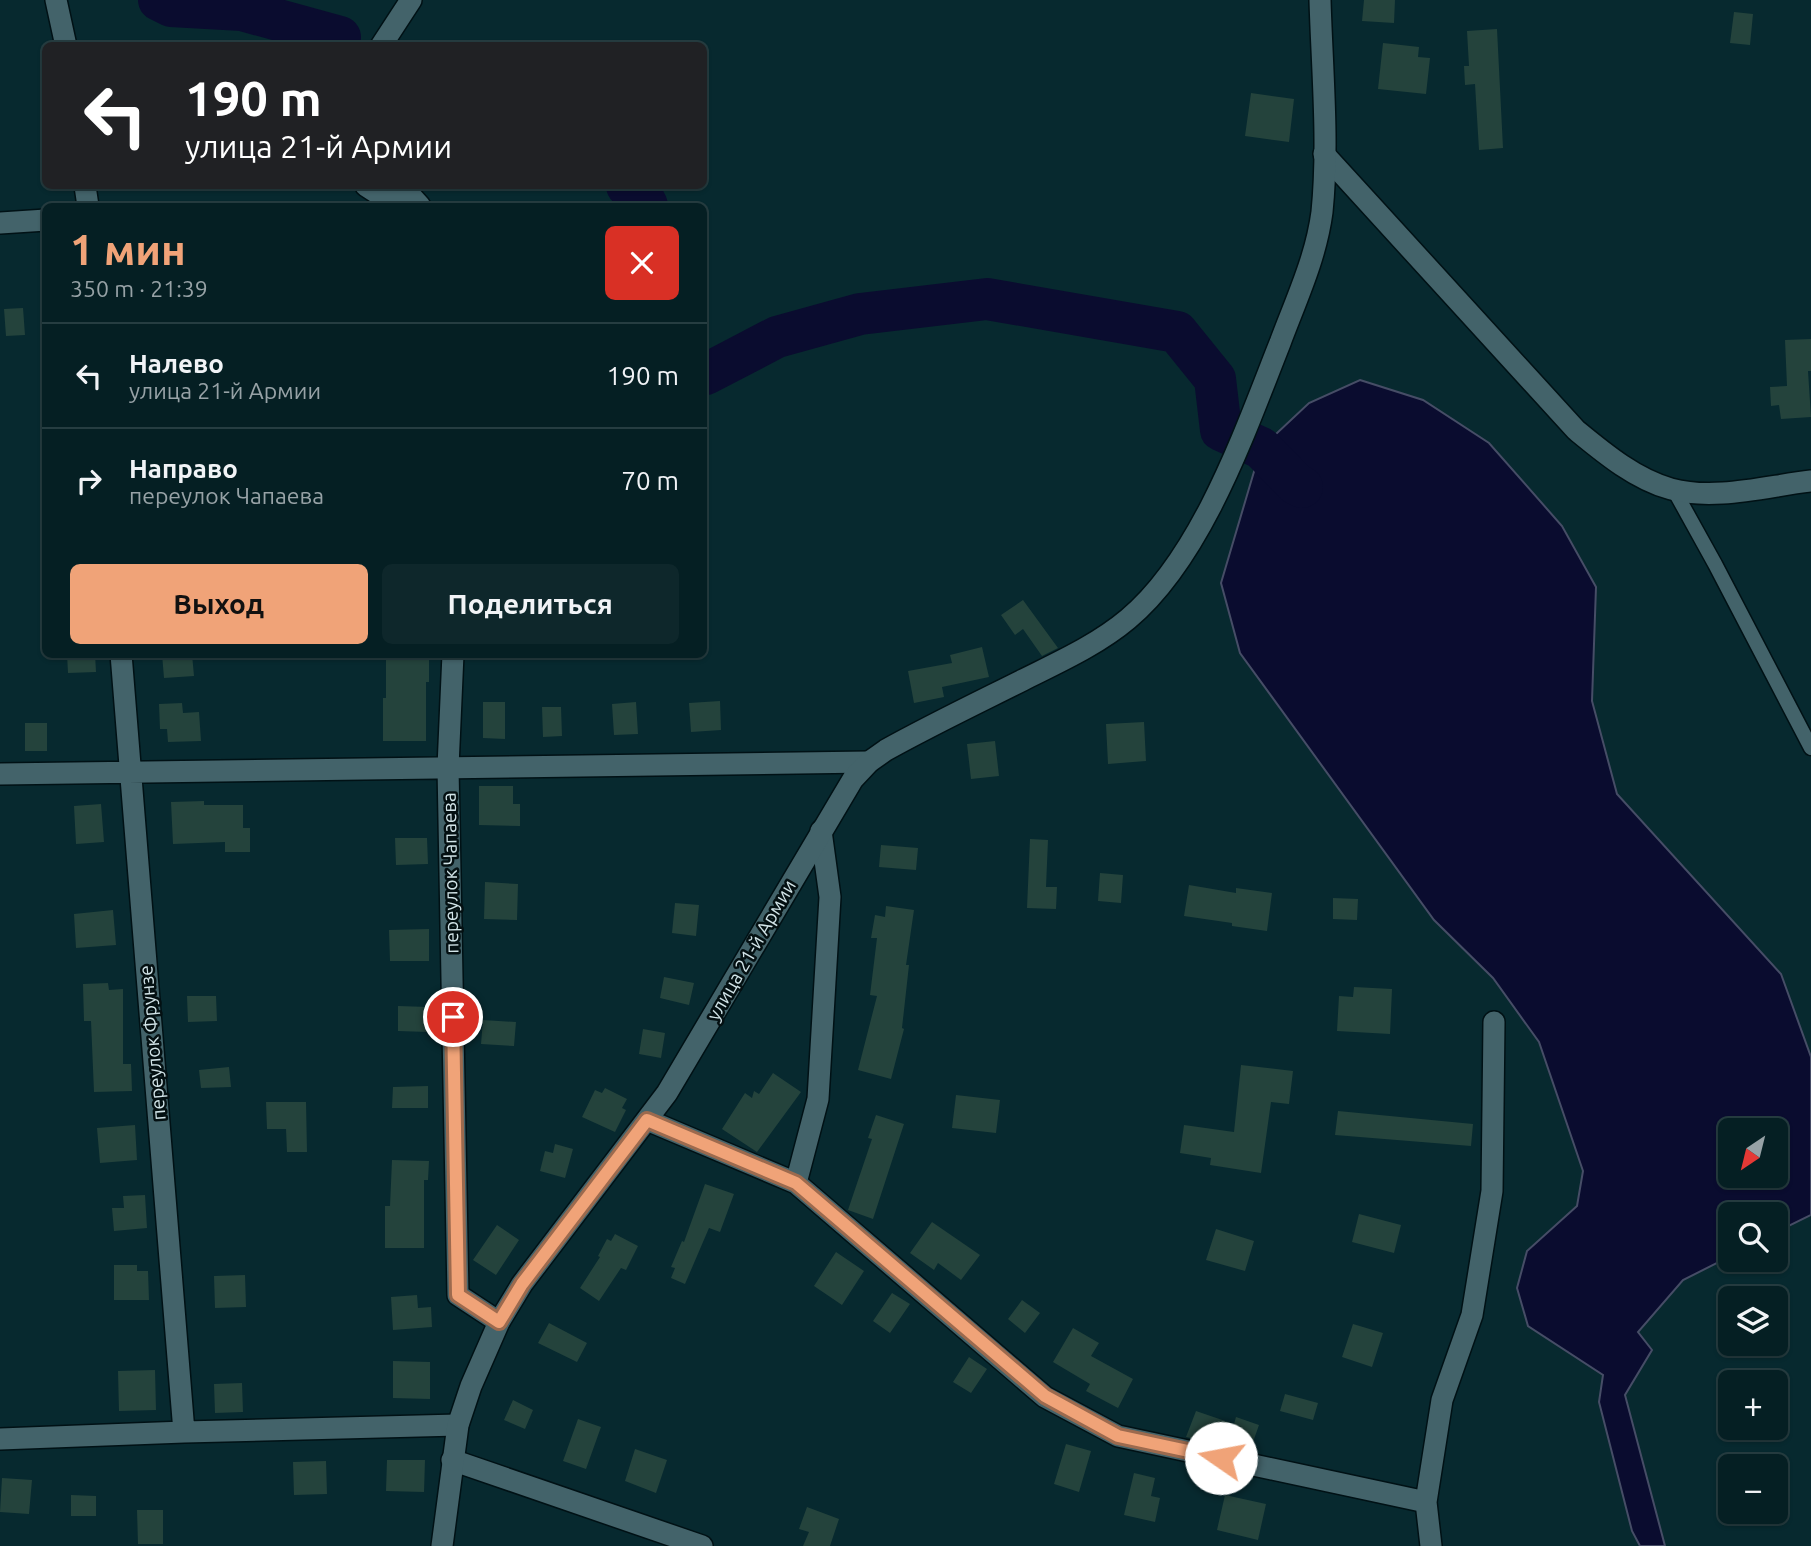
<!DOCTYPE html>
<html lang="ru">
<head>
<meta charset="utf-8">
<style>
	body { margin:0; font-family:Ubuntu,sans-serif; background:#0e272b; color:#f1f3f6; height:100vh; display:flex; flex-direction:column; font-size:26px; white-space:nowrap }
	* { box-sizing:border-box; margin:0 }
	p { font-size:23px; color:#97a2a6 }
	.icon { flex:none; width:38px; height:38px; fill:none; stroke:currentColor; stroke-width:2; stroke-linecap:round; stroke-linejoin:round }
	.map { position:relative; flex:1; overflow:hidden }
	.drawer { position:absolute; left:42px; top:203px; width:665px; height:455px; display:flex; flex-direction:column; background:#051f23; border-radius:10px; box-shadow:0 2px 5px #0004,0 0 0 2px #263d41 }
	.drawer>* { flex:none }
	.hud { position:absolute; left:42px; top:42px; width:665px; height:147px; border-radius:10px; box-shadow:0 2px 5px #0004,0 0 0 2px #263d41; background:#202124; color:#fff; overflow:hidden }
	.needle { width:46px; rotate:215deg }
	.buttons { position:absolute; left:1718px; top:1118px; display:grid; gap:14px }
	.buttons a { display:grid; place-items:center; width:70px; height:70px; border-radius:10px; background:#051f23; box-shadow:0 2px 5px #0004,0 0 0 2px #263d41; font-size:35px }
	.pin { position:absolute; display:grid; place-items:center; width:60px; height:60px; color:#fff; margin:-30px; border:4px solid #fff; border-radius:50%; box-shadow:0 2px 7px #0007 }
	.me { position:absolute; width:77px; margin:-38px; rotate:282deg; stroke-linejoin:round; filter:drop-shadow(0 0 5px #0008) }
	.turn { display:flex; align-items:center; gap:24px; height:147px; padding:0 28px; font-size:32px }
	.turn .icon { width:91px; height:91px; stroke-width:2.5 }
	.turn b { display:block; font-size:49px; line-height:60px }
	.round { display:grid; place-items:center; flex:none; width:74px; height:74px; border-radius:10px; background:#0e272b }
	.headline { display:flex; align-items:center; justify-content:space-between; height:119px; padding:0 28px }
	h1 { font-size:42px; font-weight:700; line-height:52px; color:#f0a378 }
	.primary-button { display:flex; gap:14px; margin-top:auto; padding:14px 28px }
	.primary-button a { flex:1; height:80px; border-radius:10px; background:#f0a378; color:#111; font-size:28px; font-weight:700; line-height:80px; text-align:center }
	.primary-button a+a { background:#0e272b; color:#f1f3f6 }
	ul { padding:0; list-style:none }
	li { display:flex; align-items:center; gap:21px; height:105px; padding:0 28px; border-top:2px solid #263d41 }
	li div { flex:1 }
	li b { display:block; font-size:26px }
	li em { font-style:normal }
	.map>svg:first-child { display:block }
	.water { fill:#0a0c2f; stroke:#464d66; stroke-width:2; fill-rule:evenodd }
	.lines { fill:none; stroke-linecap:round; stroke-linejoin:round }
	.river { stroke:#0a0c2f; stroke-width:42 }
	.building { fill:#24433c }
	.lane-casing { stroke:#001115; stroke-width:17 }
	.street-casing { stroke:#001115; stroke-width:24 }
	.secondary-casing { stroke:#001115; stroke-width:24 }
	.lane { stroke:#43636a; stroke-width:14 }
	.street { stroke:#43636a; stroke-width:21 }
	.secondary { stroke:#43636a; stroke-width:21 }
	.route-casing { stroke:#9c6a4e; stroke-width:18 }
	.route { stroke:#f0a378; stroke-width:12 }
	.labels { text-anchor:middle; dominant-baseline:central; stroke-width:5; stroke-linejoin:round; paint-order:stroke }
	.street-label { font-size:19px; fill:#d2e4e8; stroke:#041012 }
</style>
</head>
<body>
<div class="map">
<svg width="1811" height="1546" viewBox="0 0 1811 1546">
	<rect width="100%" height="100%" fill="#07292f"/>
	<!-- water -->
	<path class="water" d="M1360,380L1423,400L1489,443L1562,526L1596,587L1592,701L1617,794L1781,974L1811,1057V1215L1776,1232V1214H1731V1256L1683,1280L1638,1332L1652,1350L1625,1395L1665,1546H1640L1632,1531L1599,1402L1603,1375L1528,1326L1517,1288L1527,1251L1577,1206L1583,1171L1539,1042L1493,978L1434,920L1240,653L1221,583L1261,448L1309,403ZM1731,1130H1776V1176H1731Z"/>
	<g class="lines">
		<!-- river -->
		<path class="river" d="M159,0L171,6L242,10L340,37
			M627,186L646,203L647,206
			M704,373L706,374L777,337L860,314L987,299L1177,332L1215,379L1221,430L1261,448L1296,484L1302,487"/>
	</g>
	<!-- building -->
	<path class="building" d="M1364,0H1395L1394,23L1362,21Z
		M1734,12L1753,14L1750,45L1730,43Z
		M1497,29L1503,148L1479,150L1475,84L1465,85L1464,66H1469L1467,31Z
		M1383,43L1419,47L1418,57L1430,58L1426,94L1378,89Z
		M1251,93L1294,99L1289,142L1245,136Z
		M23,308L25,335L6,336L4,309Z
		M1811,339V371H1808L1811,417L1781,419L1779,405L1771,406L1770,387L1787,386L1785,340Z
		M1023,600L1058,648L1042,656L1023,629L1015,635L1001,615Z
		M982,647L989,677L942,687L944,697L914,703L908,671L952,663L950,655Z
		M67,654H95L96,672L68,673Z
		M162,654H192L194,676L164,678Z
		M386,654H429V682H426V741H383V698H386Z
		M720,701L721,730L691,732L689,703Z
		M483,702H505V739L483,738Z
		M636,702L638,734L614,735L612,704Z
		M182,703L183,713L199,712L201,741L168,742L167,729H160L159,704Z
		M542,707H561L562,736L543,737Z
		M1144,722L1146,761L1108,764L1106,724Z
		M25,723H47V751H25Z
		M995,741L999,776L971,779L967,744Z
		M479,786H513V804H520V826L479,825Z
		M204,801V805H243V828H250V852H225V842L173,844L171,802Z
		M101,804L104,842L76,844L74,806Z
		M395,838H427L428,864L396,865Z
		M1030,839L1048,840L1046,887H1057L1056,909L1027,908Z
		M881,845L918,848L916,870L879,867Z
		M1100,873L1123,875L1121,903L1098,901Z
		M485,882L518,884L517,920L484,919Z
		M1189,885L1236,893V888L1272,893L1267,931L1232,926V923L1184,916Z
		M1333,898L1358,899L1357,920L1333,919Z
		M675,903L699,905L696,936L672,933Z
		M886,906L914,910L906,965H909L902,1028L904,1029L891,1079L858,1070L877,996L870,995L877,938H871L875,915L885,917Z
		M113,910L116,945L76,948L74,914Z
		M429,929V961H390L389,930Z
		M664,977L694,983L689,1005L660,998Z
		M108,983L109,990L123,989V1064H131L132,1091L94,1092L91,1021H84L83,984Z
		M1354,987L1392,989L1390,1034L1337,1031L1339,996L1353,997Z
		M187,996H216L217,1021L188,1022Z
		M398,1006L428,1007V1032L398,1031Z
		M483,1020L516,1022L514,1046L481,1044Z
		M643,1029L665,1033L661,1058L639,1054Z
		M1241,1065L1293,1071L1289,1104L1271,1102L1261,1173L1210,1165L1211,1158L1180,1153L1184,1125L1234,1132Z
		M229,1067L231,1087L201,1088L199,1070Z
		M773,1073L801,1092L757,1152L722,1129L745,1093L752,1098L754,1091L759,1094Z
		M428,1086V1108H392L393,1087Z
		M605,1088L627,1099L622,1108L626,1110L615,1132L582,1117L595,1090L602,1093Z
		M956,1095L1000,1100L996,1133L952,1128Z
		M266,1102H306L307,1152H287L286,1129H267Z
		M1338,1111L1473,1124L1471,1146L1335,1135Z
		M876,1115L904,1124L873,1219L848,1210L872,1139L868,1138Z
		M135,1125L137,1160L100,1163L97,1128Z
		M555,1144L573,1149L565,1178L540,1171L545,1151L553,1153Z
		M392,1160L429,1161L428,1180H424V1248H385V1206H390Z
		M705,1184L734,1194L720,1232L709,1228L685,1284L671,1278L675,1268L671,1267L682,1241L684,1242Z
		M145,1195L147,1228L114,1231L112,1208H124L123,1196Z
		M1359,1214L1401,1225L1394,1253L1352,1242Z
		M932,1222L980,1255L961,1280L938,1263L934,1270L910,1253Z
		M497,1225L519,1240L496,1275L473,1260Z
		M1216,1229L1254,1241L1245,1271L1206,1260Z
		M615,1234L638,1246L626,1270L621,1268L599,1301L580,1288L600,1257L598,1256L607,1239L611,1241Z
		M836,1252L864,1271L842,1305L814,1286Z
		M114,1265H137V1271H148L149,1300H114Z
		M245,1275L246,1307L215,1308L214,1276Z
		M892,1293L910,1304L890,1333L873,1321Z
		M417,1295L418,1308L431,1307L432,1327L393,1330L391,1297Z
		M1022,1300L1040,1313L1025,1333L1008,1319Z
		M549,1323L587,1343L577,1362L538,1343Z
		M1353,1324L1383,1333L1372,1367L1342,1357Z
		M1073,1328L1099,1343L1091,1356L1133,1379L1118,1408L1086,1391L1090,1384L1053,1362Z
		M969,1357L987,1369L971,1393L953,1382Z
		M393,1361L430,1362V1399L393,1398Z
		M155,1370L156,1410L119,1411L118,1371Z
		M242,1383L243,1412L215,1413L214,1384Z
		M1285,1394L1318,1403L1313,1420L1280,1411Z
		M513,1400L533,1410L525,1429L504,1420Z
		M1196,1411L1234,1424L1236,1417L1259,1425L1253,1442L1248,1441L1245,1450L1186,1437Z
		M578,1419L601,1427L586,1469L563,1461Z
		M1066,1444L1091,1451L1079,1492L1054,1484Z
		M635,1449L667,1460L656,1493L625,1481Z
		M387,1460H425L424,1492L386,1491Z
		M326,1461L327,1494L294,1495L293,1462Z
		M1134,1473L1155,1478L1151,1496L1160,1498L1155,1522L1124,1515Z
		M2,1478L32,1480L29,1514L0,1512Z
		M71,1495L96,1496V1516H71Z
		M1225,1495L1266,1504L1258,1540L1217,1530Z
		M807,1507L839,1519L830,1546H803L809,1532L799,1529Z
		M137,1510H163V1544H138Z"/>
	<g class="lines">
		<!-- lane casing -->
		<g class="lane-casing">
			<path id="lane" d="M1674,490L1715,564L1811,748"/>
		</g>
		<!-- street casing -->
		<g class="street-casing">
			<path id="street" d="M56,0L66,46
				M381,46L411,0
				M1324,154L1576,430C1604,453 1635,479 1671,489C1715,501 1767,486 1811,481
				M85,186L88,206
				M366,186L397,206
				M402,186L420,206
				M0,223L46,220
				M121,654L184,1432
				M453,654L448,767L458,1295L499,1322
				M0,774L869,762
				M647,1120L796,1183L1045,1397L1118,1436L1426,1502
				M796,1183L818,1099L830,897L821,831
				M0,1439L184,1432L458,1425
				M452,1460L702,1546
				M1431,1546L1426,1502L1442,1400L1472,1315L1492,1191L1494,1022"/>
		</g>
		<!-- secondary casing -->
		<g class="secondary-casing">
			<path id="secondary" d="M442,1546L458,1425L471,1386L499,1322L522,1284L667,1093L853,779L869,762L886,750C931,725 977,703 1023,680C1059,662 1097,645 1128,619C1202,557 1245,431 1280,343C1296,300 1316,258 1322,212C1329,143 1322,69 1320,0"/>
		</g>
		<!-- lane -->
		<use href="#lane" class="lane"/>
		<!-- street -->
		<use href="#street" class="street"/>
		<!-- secondary -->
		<use href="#secondary" class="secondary"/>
	</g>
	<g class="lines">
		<!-- route casing -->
		<g class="route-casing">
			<path id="route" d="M453,1017L458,1295L499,1322L522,1284L647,1120L796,1183L1045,1396L1118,1436L1221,1458"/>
		</g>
		<!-- route -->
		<use href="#route" class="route"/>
	</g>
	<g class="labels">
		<!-- street labels -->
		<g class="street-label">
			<text transform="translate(450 873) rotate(-91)">переулок Чапаева</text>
			<text transform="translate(751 950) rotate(-60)">улица 21-й Армии</text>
			<text transform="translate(152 1043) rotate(-95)">переулок Фрунзе</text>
		</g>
	</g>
</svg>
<div class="buttons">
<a><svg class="needle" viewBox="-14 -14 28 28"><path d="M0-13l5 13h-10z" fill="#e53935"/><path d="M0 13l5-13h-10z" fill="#97a2a6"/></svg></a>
<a><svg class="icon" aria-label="search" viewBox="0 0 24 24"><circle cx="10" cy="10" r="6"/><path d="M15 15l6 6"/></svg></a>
<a><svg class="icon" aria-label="layers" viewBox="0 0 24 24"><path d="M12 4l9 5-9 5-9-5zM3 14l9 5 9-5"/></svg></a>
<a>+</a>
<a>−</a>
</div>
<div class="pin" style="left:453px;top:1017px;background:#d93025"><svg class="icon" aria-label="arrive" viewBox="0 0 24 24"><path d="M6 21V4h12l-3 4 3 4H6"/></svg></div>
<svg class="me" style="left:1221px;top:1458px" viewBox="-20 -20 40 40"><circle r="19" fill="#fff"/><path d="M0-13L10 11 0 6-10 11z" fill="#f0a378"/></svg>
<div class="hud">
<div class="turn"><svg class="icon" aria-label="left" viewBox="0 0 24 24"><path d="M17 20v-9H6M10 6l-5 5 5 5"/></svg><div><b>190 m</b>улица 21-й Армии</div></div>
</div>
<section class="drawer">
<div class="headline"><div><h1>1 мин</h1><p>350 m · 21:39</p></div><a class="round" style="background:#d93025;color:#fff"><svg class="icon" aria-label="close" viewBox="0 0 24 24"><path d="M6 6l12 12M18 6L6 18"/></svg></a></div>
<ul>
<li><svg class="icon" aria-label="left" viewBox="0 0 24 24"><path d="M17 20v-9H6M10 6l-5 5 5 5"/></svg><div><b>Налево</b><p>улица 21-й Армии</p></div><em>190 m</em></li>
<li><svg class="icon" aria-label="right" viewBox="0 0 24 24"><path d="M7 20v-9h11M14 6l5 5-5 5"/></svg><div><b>Направо</b><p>переулок Чапаева</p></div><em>70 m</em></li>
</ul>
<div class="primary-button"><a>Выход</a><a>Поделиться</a></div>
</section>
</div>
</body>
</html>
